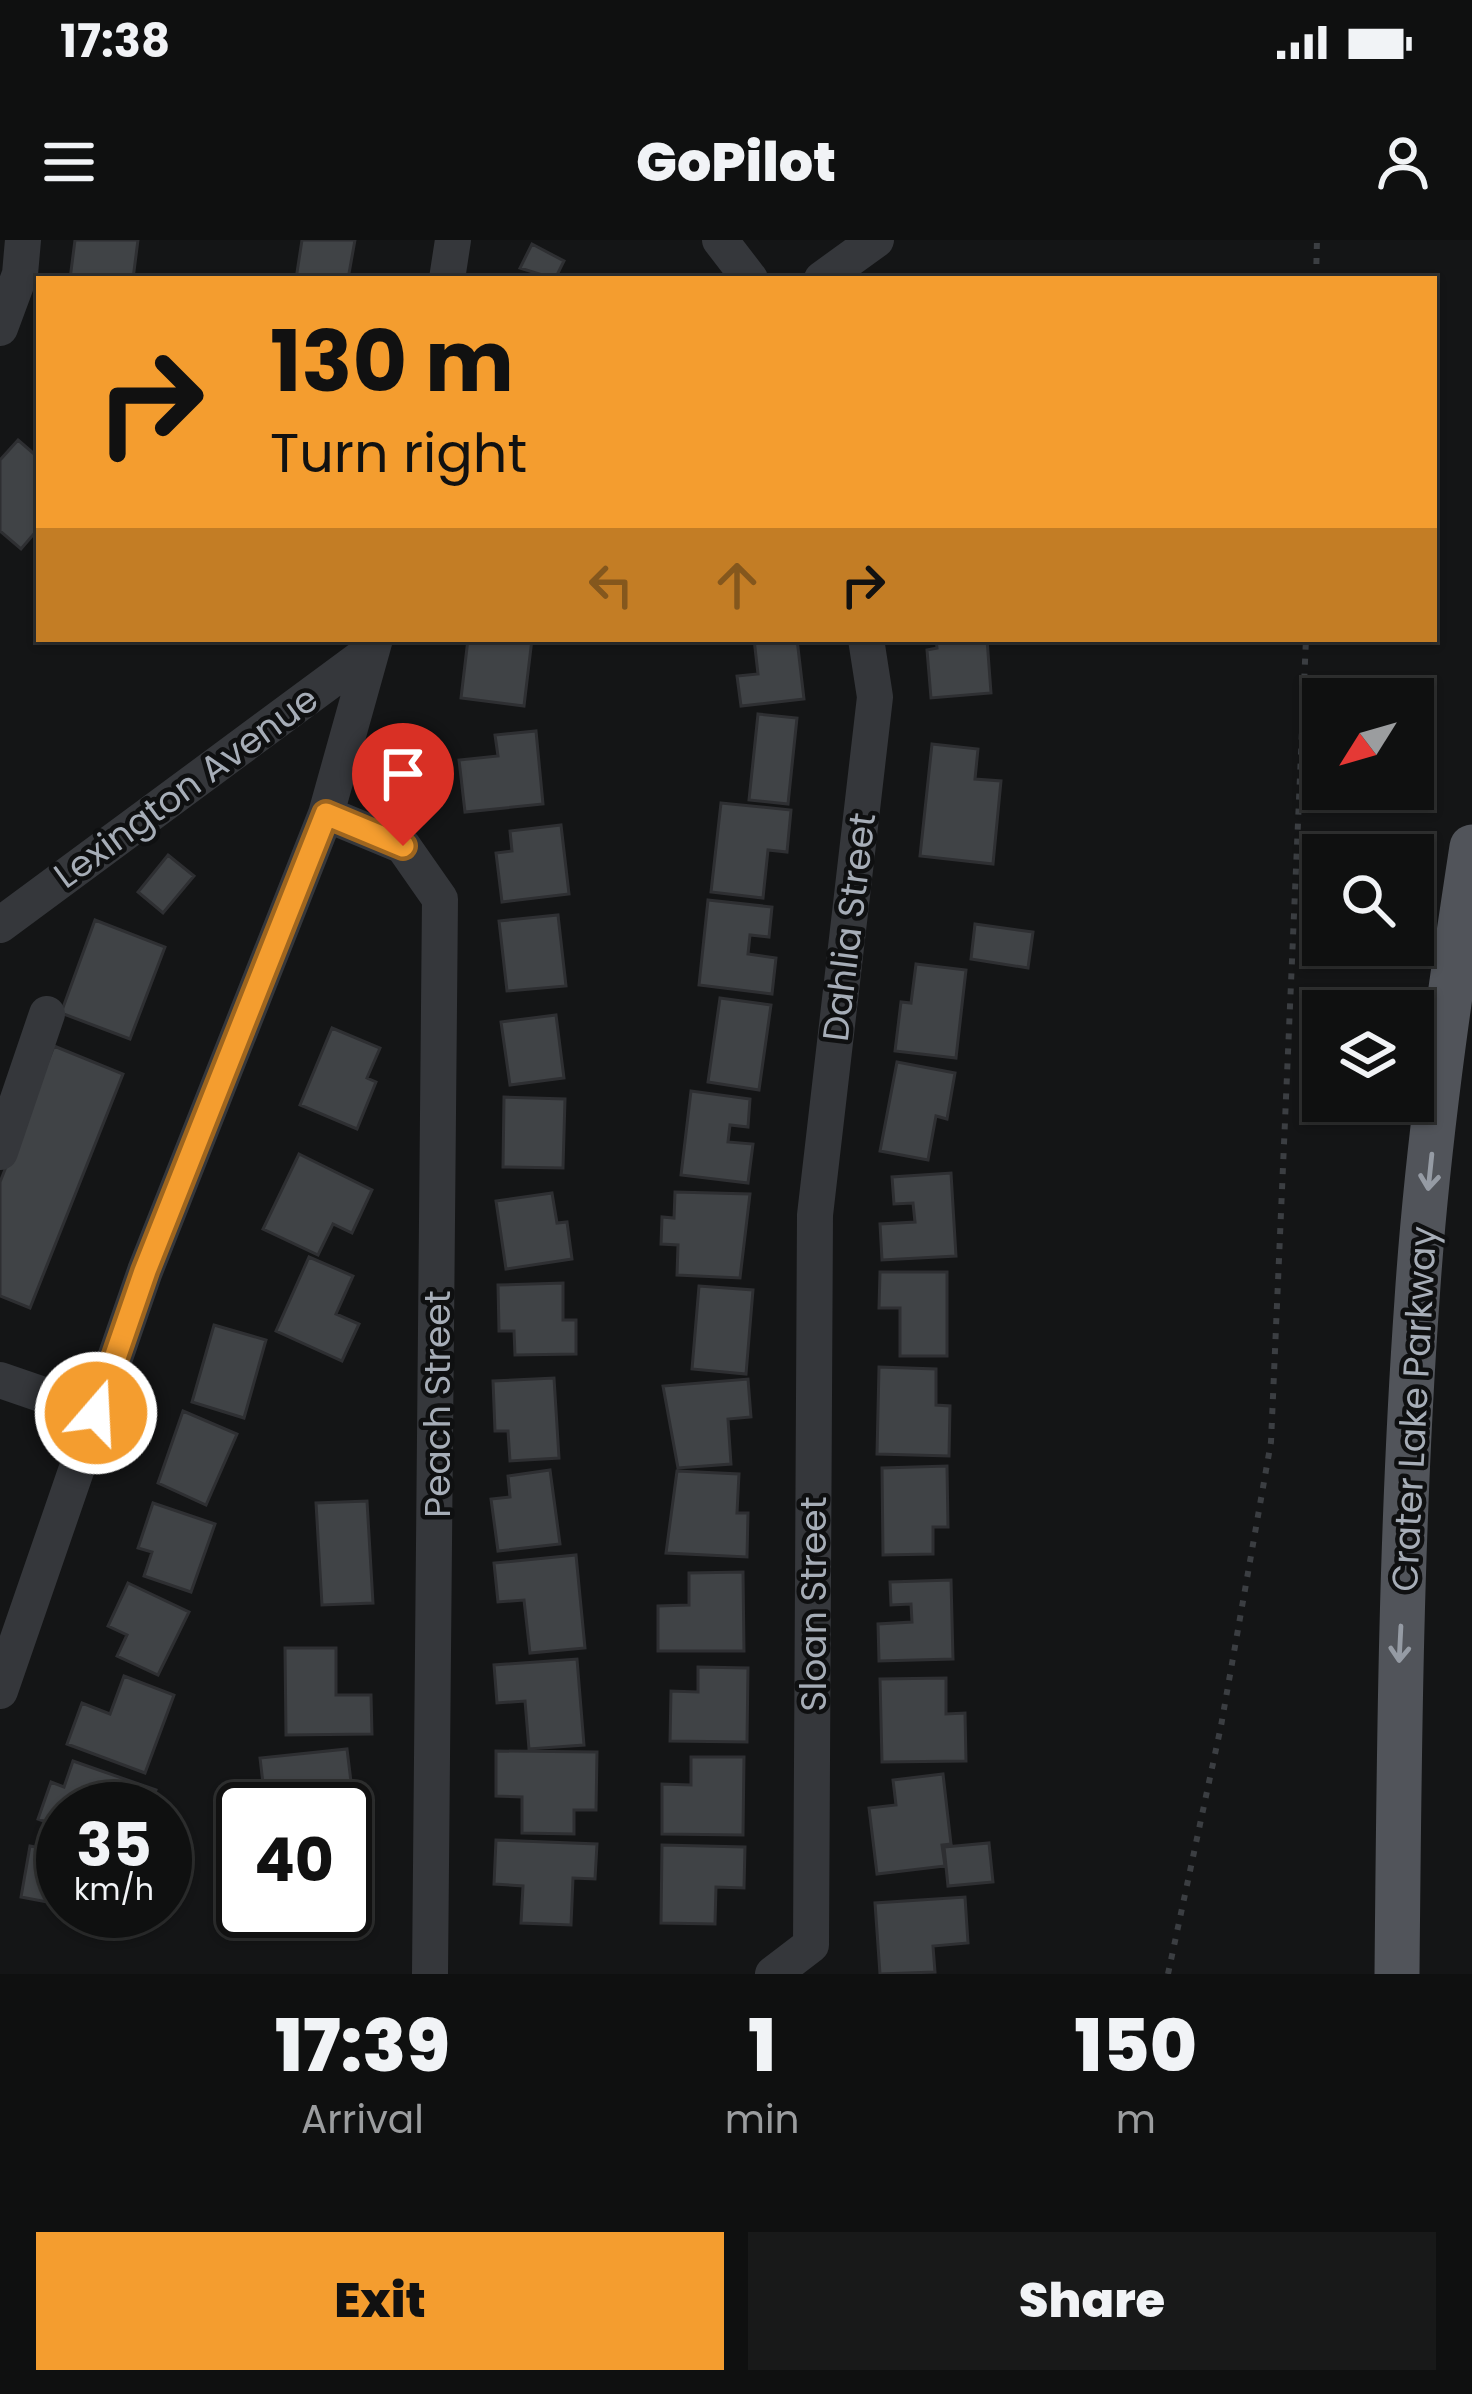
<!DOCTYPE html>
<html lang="en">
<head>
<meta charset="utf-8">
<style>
	body { margin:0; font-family:Poppins,sans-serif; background:#181919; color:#f1f3f6; height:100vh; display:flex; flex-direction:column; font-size:45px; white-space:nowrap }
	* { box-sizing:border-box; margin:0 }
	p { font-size:39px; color:#9b9d9f }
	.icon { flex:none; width:66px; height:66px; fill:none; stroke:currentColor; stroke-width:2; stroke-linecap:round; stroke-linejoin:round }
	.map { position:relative; height:1734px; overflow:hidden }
	.panel { display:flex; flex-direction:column; background:#0f1010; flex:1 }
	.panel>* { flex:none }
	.hud { position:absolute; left:36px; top:36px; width:1401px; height:366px; border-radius:0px; box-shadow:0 3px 9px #0004,0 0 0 3px #2f3030; background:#f49d2f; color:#111; overflow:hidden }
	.needle { width:78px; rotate:233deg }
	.fabs { position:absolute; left:1302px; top:438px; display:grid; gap:24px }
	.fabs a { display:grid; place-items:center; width:132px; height:132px; border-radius:0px; background:#0f1010; box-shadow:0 3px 9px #0004,0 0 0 3px #2f3030; font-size:60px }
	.speed { position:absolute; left:36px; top:1542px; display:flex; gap:24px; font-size:60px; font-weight:700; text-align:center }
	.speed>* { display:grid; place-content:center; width:156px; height:156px; border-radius:50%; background:#0f1010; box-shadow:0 3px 9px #0004,0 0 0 3px #2f3030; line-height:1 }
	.speed small { font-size:30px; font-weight:400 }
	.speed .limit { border:6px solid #111; border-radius:18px; background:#fff; color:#111 }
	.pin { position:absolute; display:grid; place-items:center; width:102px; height:102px; color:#fff; margin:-123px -51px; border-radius:50% 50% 50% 0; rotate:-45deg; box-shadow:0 0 12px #0007 }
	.pin .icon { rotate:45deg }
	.me { position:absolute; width:132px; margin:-66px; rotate:19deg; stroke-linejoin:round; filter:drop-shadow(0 0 9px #0008) }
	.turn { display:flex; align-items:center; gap:42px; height:252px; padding:0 36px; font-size:54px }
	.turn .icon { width:156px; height:156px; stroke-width:2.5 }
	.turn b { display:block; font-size:84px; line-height:102px }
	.lanes { display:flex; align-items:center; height:114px; padding:0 36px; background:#0003; justify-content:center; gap:60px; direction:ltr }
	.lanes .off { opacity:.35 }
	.eta { display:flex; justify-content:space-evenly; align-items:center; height:204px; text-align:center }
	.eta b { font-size:72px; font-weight:800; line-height:84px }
	.button { display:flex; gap:24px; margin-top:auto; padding:24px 36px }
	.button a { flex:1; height:138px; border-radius:0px; background:#f49d2f; color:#111; font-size:48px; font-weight:800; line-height:138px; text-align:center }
	.button a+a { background:#181919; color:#f1f3f6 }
	.status { display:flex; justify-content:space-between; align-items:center; height:84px; padding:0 60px; background:#0f1010; direction:ltr }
	.status svg { height:33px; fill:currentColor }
	header { display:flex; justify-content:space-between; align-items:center; height:156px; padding:0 36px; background:#0f1010; font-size:54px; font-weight:800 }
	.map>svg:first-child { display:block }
	.building { fill:#404346; stroke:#2e2f32; stroke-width:3 }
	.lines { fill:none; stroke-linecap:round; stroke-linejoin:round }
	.path { stroke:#3b3e42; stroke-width:6; stroke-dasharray:6 9; stroke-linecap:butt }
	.minor { stroke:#35373b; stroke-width:36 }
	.major { stroke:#51545a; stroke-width:45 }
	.oneway { stroke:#959ba4 }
	.route-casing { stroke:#9f661f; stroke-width:30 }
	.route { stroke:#f49d2f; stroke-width:21 }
	.labels { text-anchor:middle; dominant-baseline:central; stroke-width:9; stroke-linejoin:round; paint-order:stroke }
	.street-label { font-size:36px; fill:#a6adb7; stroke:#0f1011 }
</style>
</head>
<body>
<div class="status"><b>17:38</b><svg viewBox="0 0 49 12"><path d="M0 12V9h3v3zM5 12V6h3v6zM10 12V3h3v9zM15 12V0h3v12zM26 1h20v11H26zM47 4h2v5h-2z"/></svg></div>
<header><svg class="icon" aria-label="menu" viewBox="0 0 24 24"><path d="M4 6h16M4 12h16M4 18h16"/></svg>GoPilot<svg class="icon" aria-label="person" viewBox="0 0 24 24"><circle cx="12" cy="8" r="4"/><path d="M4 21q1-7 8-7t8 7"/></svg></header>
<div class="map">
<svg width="1472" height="1734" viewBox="0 0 1472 1734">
	<rect width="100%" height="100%" fill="#141516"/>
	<!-- building -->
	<path class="building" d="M75,0H138L133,39H70Z
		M302,0H355L348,39H296Z
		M532,4L564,21L555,39L520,28Z
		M18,200L39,218V288L21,309L0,291V220Z
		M468,399H532L524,466L461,458Z
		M754,399H797L804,459L741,466L737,436L758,434Z
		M936,399H987L991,453L931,458L927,410L937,408Z
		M758,474L797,478L788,564L749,560Z
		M536,491L543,564L465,572L459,520L498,516L495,495Z
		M932,504L978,509L975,539L1001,541L993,624L920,616Z
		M721,563L791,570L787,612L768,610L763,658L711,652Z
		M561,585L569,654L502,662L496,613L512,611L510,591Z
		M168,615L194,636L163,673L138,652Z
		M708,660L772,667L769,697L750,695L748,714L776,718L772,754L699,745Z
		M558,675L566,746L507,751L499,681Z
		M95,680L165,707L130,799L61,773Z
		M975,684L1033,692L1028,728L971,719Z
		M916,724L966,730L956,818L895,811L901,762L911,763Z
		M720,758L771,765L759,850L708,842Z
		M556,775L564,838L510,845L501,782Z
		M332,788L380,808L367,838L376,842L357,889L300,865Z
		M54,806L123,834L30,1068L0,1056V942Z
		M897,822L955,833L947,879L936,876L928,920L880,911Z
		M691,851L750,859L748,887L730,885L728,902L753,904L748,943L681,935Z
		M504,857L565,859L563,928L503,927Z
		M299,914L372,950L352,993L333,984L318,1015L263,989Z
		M951,933L956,1016L882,1020L880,984L915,982L913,963L894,964L892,937Z
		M675,952L750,954L740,1038L677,1035L678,1005L661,1004L662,977L674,978Z
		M552,953L557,983L567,982L572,1019L506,1029L496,961Z
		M309,1017L353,1036L336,1074L359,1084L342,1121L276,1091Z
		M880,1032H947V1116H900V1068H879Z
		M563,1043V1080H576V1114L515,1115L514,1091H499L498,1045Z
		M699,1046L753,1050L746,1134L692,1129Z
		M214,1085L266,1100L244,1178L192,1162Z
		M879,1127L936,1129V1165L950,1166L949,1216L877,1214Z
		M554,1138L559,1218L510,1221L508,1191H495L493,1141Z
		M748,1139L751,1177L728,1179L731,1224L678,1228L663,1146Z
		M183,1171L237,1194L206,1265L158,1243Z
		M947,1226L948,1287H933V1314L883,1315L882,1228Z
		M550,1230L560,1304L498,1311L491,1259L510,1257L508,1236Z
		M677,1231L739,1234L737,1273H748L747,1317L666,1313Z
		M367,1261L373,1363L322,1365L316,1263Z
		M153,1263L215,1284L191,1352L144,1336L152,1312L138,1308Z
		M576,1315L585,1408L530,1413L524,1360L498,1362L494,1323Z
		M743,1332L744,1411H658V1366L689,1365V1333Z
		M951,1340L953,1419L879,1421L878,1384L912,1382L911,1364L891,1365L890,1342Z
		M128,1343L189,1372L158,1435L117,1416L127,1395L108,1386Z
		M285,1408H336V1455H371L372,1494L286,1495Z
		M577,1419L584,1505L529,1509L525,1461L497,1463L494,1425Z
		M698,1427L748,1428L747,1502L670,1501L671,1451L698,1452Z
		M124,1436L174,1455L145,1533L67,1504L82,1463L110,1474Z
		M946,1438V1474L965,1473L966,1521L882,1522L880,1439Z
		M347,1509L353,1558L310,1562V1569H266L260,1518Z
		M496,1511L597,1512L596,1570H574V1594L522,1593V1557L496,1556Z
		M691,1517H744L743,1595L662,1594V1544L691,1545Z
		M73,1521L156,1550L149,1569H63V1588L38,1579L51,1542L64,1547Z
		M943,1534L951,1604L942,1605L945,1626L877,1634L869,1568L896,1565L893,1540Z
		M496,1600L597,1604L595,1639L573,1638L571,1685L521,1683L523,1646L494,1644Z
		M989,1603L993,1642L948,1646L944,1607Z
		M662,1605L745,1607L744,1648L716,1647L715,1684L661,1683Z
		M30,1606L63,1612V1665L21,1657Z
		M965,1657L968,1703L933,1706L935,1732L880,1734L875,1663Z"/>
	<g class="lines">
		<!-- path -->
		<path class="path" d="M1316,39L1317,0
			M1168,1734L1221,1486L1271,1202L1306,399"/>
		<!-- minor -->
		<path class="minor" d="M720,0L750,39
			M447,39L453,0
			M822,39L876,0
			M0,88L20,34L23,0
			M326,574L403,606L440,659L430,1734
			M0,685L372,410
			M0,912L47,774
			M0,1140L96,1173
			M0,1451L145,1031L326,574L375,399
			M773,1734L811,1705L815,975L875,457L866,399"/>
		<!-- major -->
		<path class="major" d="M1397,1734C1399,1509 1401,1284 1417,1060C1427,908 1449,757 1472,607"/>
	</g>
	<!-- one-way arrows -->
	<defs><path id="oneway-shaft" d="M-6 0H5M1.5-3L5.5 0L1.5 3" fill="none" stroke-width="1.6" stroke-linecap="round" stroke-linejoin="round" transform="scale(3)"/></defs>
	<g class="oneway">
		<use href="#oneway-shaft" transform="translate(1430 932) rotate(96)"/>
		<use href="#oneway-shaft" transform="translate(1400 1404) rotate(93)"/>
	</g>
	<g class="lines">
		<!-- route casing -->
		<g class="route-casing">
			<path id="route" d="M96,1173L145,1031L326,574L403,606"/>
		</g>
		<!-- route -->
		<use href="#route" class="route"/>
	</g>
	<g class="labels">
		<!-- street labels -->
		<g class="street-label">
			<text transform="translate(186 547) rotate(-36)">Lexington Avenue</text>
			<text transform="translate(849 687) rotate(-83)">Dahlia Street</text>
			<text transform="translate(437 1164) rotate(-90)">Peach Street</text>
			<text transform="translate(1414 1169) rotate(-87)">Crater Lake Parkway</text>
			<text transform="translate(813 1364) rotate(-90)">Sloan Street</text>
		</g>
	</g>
</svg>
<div class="fabs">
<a><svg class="needle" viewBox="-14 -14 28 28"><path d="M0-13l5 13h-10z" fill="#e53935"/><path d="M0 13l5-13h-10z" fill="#9b9d9f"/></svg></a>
<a><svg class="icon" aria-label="search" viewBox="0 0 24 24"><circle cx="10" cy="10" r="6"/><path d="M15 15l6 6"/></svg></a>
<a><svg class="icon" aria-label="layers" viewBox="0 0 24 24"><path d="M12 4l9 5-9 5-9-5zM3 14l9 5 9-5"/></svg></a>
</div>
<div class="speed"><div>35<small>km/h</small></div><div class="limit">40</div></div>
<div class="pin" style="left:403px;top:606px;background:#d93025"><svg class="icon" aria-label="arrive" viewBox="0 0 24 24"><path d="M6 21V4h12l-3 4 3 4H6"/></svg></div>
<svg class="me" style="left:96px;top:1173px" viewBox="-20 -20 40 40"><circle r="17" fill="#f49d2f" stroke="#fff" stroke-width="3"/><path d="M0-11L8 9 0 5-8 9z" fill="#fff"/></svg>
<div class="hud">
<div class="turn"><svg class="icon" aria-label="right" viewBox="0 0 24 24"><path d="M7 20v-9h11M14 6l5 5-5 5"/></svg><div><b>130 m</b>Turn right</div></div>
<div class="lanes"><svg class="icon off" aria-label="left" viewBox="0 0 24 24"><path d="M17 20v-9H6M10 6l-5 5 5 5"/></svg><svg class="icon off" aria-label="ahead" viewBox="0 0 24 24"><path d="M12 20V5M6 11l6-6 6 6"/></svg><svg class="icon" aria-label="right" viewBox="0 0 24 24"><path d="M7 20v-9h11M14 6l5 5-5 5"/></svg></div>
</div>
</div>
<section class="panel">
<div class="eta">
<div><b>17:39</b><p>Arrival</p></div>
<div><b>1</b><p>min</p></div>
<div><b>150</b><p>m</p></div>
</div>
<div class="button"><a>Exit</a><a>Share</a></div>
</section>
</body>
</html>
